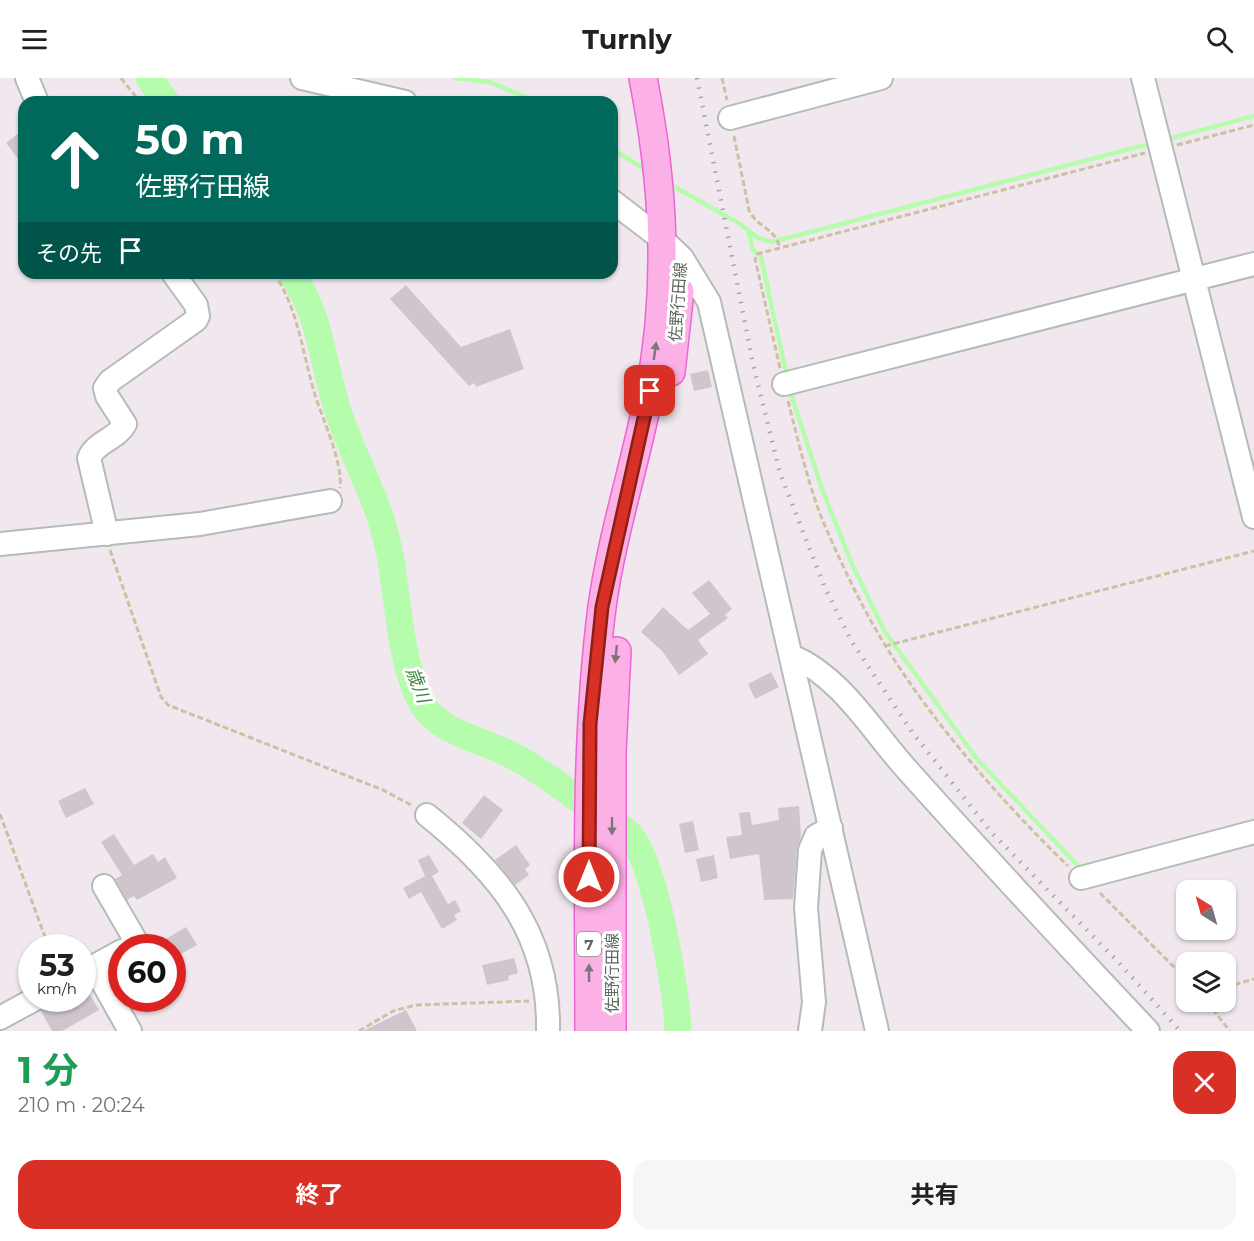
<!DOCTYPE html>
<html lang="ja">
<head>
<meta charset="utf-8">
<style>
	body { margin:0; font-family:Montserrat,"Noto Sans JP",sans-serif; background:#f6f6f6; color:#202124; height:100vh; display:flex; flex-direction:column; font-size:22px; white-space:nowrap }
	* { box-sizing:border-box; margin:0 }
	p { font-size:20px; color:#757577 }
	.icon { flex:none; width:33px; height:33px; fill:none; stroke:currentColor; stroke-width:2; stroke-linecap:round; stroke-linejoin:round }
	.map { position:relative; height:953px; overflow:hidden }
	.drawer { display:flex; flex-direction:column; background:#fff; flex:1 }
	.drawer>* { flex:none }
	.top-card { position:absolute; left:18px; top:18px; width:600px; height:183px; border-radius:18px; box-shadow:0 2px 4px #0004; background:#00695c; color:#fff; overflow:hidden }
	.needle { width:39px; rotate:323deg }
	.buttons { position:absolute; left:1176px; top:802px; display:grid; gap:12px }
	.buttons a { display:grid; place-items:center; width:60px; height:60px; border-radius:12px; background:#fff; box-shadow:0 2px 4px #0004; font-size:30px }
	.speed { position:absolute; left:18px; top:856px; display:flex; gap:12px; font-size:30px; font-weight:700; text-align:center }
	.speed>* { display:grid; place-content:center; width:78px; height:78px; border-radius:50%; background:#fff; box-shadow:0 2px 4px #0004; line-height:1 }
	.speed small { font-size:15px; font-weight:400 }
	.speed .limit { border:9px solid #d22; background:#fff; color:#111 }
	.pin { position:absolute; display:grid; place-items:center; width:51px; height:51px; color:#fff; margin:-26px; border-radius:12px; box-shadow:0 3px 9px #0006 }
	.me { position:absolute; width:66px; margin:-33px; rotate:0deg; stroke-linejoin:round; filter:drop-shadow(0 0 4px #0008) }
	.turn { display:flex; align-items:center; gap:21px; height:126px; padding:0 18px; font-size:27px }
	.turn .icon { width:78px; height:78px; stroke-width:2.5 }
	.turn b { display:block; font-size:42px; line-height:51px }
	.then { display:flex; align-items:center; height:57px; padding:0 18px; background:#0003; gap:12px; font-size:22px }
	.round { display:grid; place-items:center; flex:none; width:63px; height:63px; border-radius:18px; background:#f6f6f6 }
	.summary { display:flex; align-items:center; justify-content:space-between; height:102px; padding:0 18px }
	h1 { font-size:36px; font-weight:700; line-height:45px; color:#1e9e55 }
	.cta { display:flex; gap:12px; margin-top:auto; padding:12px 18px }
	.cta a { flex:1; height:69px; border-radius:18px; background:#d93025; color:#fff; font-size:24px; font-weight:700; line-height:69px; text-align:center }
	.cta a+a { background:#f6f6f6; color:#202124 }
	header { display:flex; justify-content:space-between; align-items:center; height:78px; padding:0 18px; background:#fff; font-size:27px; font-weight:700 }
	.map>svg:first-child { display:block }
	.lines { fill:none; stroke-linecap:round; stroke-linejoin:round }
	.stream { stroke:#b5fcad; stroke-width:4.5 }
	.river { stroke:#b5fcad; stroke-width:27 }
	.building { fill:#cfc6cd }
	.minor-casing { stroke:#b5bcb6; stroke-width:26 }
	.major-casing { stroke:#ed65d4; stroke-width:30 }
	.path { stroke:#ccc1a2; stroke-width:3; stroke-dasharray:6 3; stroke-linecap:butt }
	.minor { stroke:#fff; stroke-width:22 }
	.major { stroke:#fcb1e6; stroke-width:27 }
	.rail { stroke:#a5a8a5; stroke-width:4.5; stroke-dasharray:1.5 8; stroke-linecap:butt }
	.oneway { fill:#7e777a }
	.route-casing { stroke:#8d1f18; stroke-width:15 }
	.route { stroke:#d93025; stroke-width:10 }
	.labels { text-anchor:middle; dominant-baseline:central; stroke-width:6; stroke-linejoin:round; paint-order:stroke }
	.shield { fill:#fff; stroke:#8f958f; stroke-width:1.5 }
	.shield-label { font-size:15px; font-weight:bold; fill:#5f685f }
	.street-label { font-size:16px; fill:#5f685f; stroke:#fff }
	.water-label { font-size:18px; font-style:italic; fill:#3a8339; stroke:#fff }
</style>
</head>
<body>
<header><svg class="icon" aria-label="menu" viewBox="0 0 24 24"><path d="M4 6h16M4 12h16M4 18h16"/></svg>Turnly<svg class="icon" aria-label="search" viewBox="0 0 24 24"><circle cx="10" cy="10" r="6"/><path d="M15 15l6 6"/></svg></header>
<div class="map">
<svg width="1254" height="953" viewBox="0 0 1254 953">
	<rect width="100%" height="100%" fill="#f1e8ef"/>
	<g class="lines">
		<!-- stream -->
		<path class="stream" d="M455,0L490,4L536,24
			M1164,62L1254,38
			M612,71L648,93
			M668,105L740,146L758,160L772,164L1153,65
			M748,152L753,172L761,179L787,299
			M790,313L822,411L852,486L885,554L977,681L1083,793"/>
		<!-- river -->
		<path class="river" d="M149,0L166,24
			M291,195C321,236 323,289 339,336C354,381 380,425 389,472C398,515 400,590 423,627C440,654 478,661 505,674C535,688 564,711 592,731C604,739 619,746 629,756C655,782 677,914 678,953"/>
	</g>
	<!-- building -->
	<path class="building" d="M24,51V88L6,65Z
		M406,207L461,269L510,251L524,291L476,309L474,305L469,308L390,221Z
		M708,292L712,309L694,313L690,296Z
		M709,502L732,531L725,537L728,540L698,562L708,576L679,597L662,573L641,554L663,529L688,552L710,536L692,515Z
		M771,594L779,609L755,621L748,606Z
		M85,710L94,726L66,740L58,723Z
		M484,717L503,732L481,761L462,745Z
		M799,728L801,758L797,771L793,821L764,822L759,776L730,781L726,759L742,757L739,735L750,734L752,747L779,742L778,730Z
		M693,743L699,772L685,775L679,746Z
		M114,756L134,787L153,776L158,784L165,779L177,800L137,822L134,818L127,822L115,801L122,797L101,764Z
		M516,767L530,787L525,791L529,797L515,807L495,782Z
		M429,777L439,794L432,798L448,826L455,822L461,833L454,837L457,842L442,851L421,814L409,821L403,810L425,798L418,782Z
		M714,777L718,800L701,804L696,781Z
		M186,849L197,867L174,880L172,870H169L164,862Z
		M514,880L518,895L508,898L509,902L487,907L482,887Z
		M82,908H85L99,932L62,953H52L41,933L55,921H82Z
		M406,932L417,953H363Z"/>
	<g class="lines">
		<!-- minor casing -->
		<g class="minor-casing">
			<path id="minor" d="M27,0L37,24
				M302,0L405,24
				M1143,0L1254,439
				M730,40L881,0
				M612,123L663,162L682,180L709,224L877,953
				M784,306L1254,186
				M107,456L89,380C95,364 117,361 125,346L107,318L105,310L110,303L196,242L198,238L196,227L173,195
				M0,466L200,446L330,423
				M792,578C843,600 873,655 910,695C988,782 1068,868 1148,953
				M427,737C499,795 550,856 548,953
				M1081,800L1254,754
				M104,808L137,865L128,870
				M94,889L130,953
				M82,895L122,873
				M0,940L35,921
				M810,953L814,924L806,830L810,772L816,758L831,750"/>
		</g>
		<!-- major casing -->
		<g class="major-casing">
			<path id="major" d="M671,294L680,213
				M589,953C589,811 584,669 602,529C612,457 635,387 649,316C670,210 664,106 643,0
				M612,953V675L617,573"/>
		</g>
		<!-- path -->
		<path class="path" d="M121,0L140,24
			M722,0L727,22
			M734,58L749,132C757,150 774,148 780,170
			M1177,67L1254,47
			M274,195C299,233 302,274 315,317C323,342 343,385 340,410
			M780,290L755,181L757,176L1145,75
			M788,323C798,362 807,402 822,441C840,483 861,528 885,567C932,644 1003,725 1068,788
			M110,472L161,619L168,627L383,712L413,728
			M885,568L1254,473
			M0,736L49,870
			M1100,815L1186,901
			M1226,909L1254,901
			M1207,924L1230,953
			M359,953L393,933L416,927L529,923"/>
		<!-- minor -->
		<use href="#minor" class="minor"/>
		<!-- major -->
		<use href="#major" class="major"/>
		<!-- rail -->
		<path class="rail" d="M697,0L753,286L780,395L825,510L852,564L912,654L992,755L1121,887L1180,953"/>
	</g>
	<!-- one-way arrows -->
	<defs><path id="oneway-solid" d="M-6-.8H1V-3.2L6.5 0L1 3.2V.8H-6Z" transform="scale(1.5)"/></defs>
	<g class="oneway">
		<use href="#oneway-solid" transform="translate(655 273) rotate(-82)"/>
		<use href="#oneway-solid" transform="translate(616 576) rotate(96)"/>
		<use href="#oneway-solid" transform="translate(612 748) rotate(90)"/>
		<use href="#oneway-solid" transform="translate(589 895) rotate(-90)"/>
	</g>
	<g class="lines">
		<!-- route casing -->
		<g class="route-casing">
			<path id="route" d="M589,799L590,646L602,529L650,313"/>
		</g>
		<!-- route -->
		<use href="#route" class="route"/>
	</g>
	<g class="labels">
		<!-- shield labels -->
		<rect class="shield" x="577" y="854" width="24" height="24" rx="4.5"/>
		<g class="shield-label">
			<text x="589" y="866">7</text>
		</g>
		<!-- street labels -->
		<g class="street-label">
			<text transform="translate(678 224) rotate(-86)">佐野行田線</text>
			<text transform="translate(612 895) rotate(-90)">佐野行田線</text>
		</g>
		<!-- water labels -->
		<g class="water-label">
			<text transform="translate(418 607) rotate(69)">歳川</text>
		</g>
	</g>
</svg>
<div class="buttons">
<a><svg class="needle" viewBox="-14 -14 28 28"><path d="M0-13l5 13h-10z" fill="#e53935"/><path d="M0 13l5-13h-10z" fill="#757577"/></svg></a>
<a><svg class="icon" aria-label="layers" viewBox="0 0 24 24"><path d="M12 4l9 5-9 5-9-5zM3 14l9 5 9-5"/></svg></a>
</div>
<div class="speed"><div>53<small>km/h</small></div><div class="limit">60</div></div>
<div class="pin" style="left:650px;top:313px;background:#d93025"><svg class="icon" aria-label="arrive" viewBox="0 0 24 24"><path d="M6 21V4h12l-3 4 3 4H6"/></svg></div>
<svg class="me" style="left:589px;top:799px" viewBox="-20 -20 40 40"><circle r="17" fill="#d93025" stroke="#fff" stroke-width="3"/><path d="M0-11L8 9 0 5-8 9z" fill="#fff"/></svg>
<div class="top-card">
<div class="turn"><svg class="icon" aria-label="ahead" viewBox="0 0 24 24"><path d="M12 20V5M6 11l6-6 6 6"/></svg><div><b>50 m</b>佐野行田線</div></div>
<div class="then">その先<svg class="icon" aria-label="arrive" viewBox="0 0 24 24"><path d="M6 21V4h12l-3 4 3 4H6"/></svg></div>
</div>
</div>
<section class="drawer">
<div class="summary"><div><h1>1 分</h1><p>210 m · 20:24</p></div><a class="round" style="background:#d93025;color:#fff"><svg class="icon" aria-label="close" viewBox="0 0 24 24"><path d="M6 6l12 12M18 6L6 18"/></svg></a></div>
<div class="cta"><a>終了</a><a>共有</a></div>
</section>
</body>
</html>
